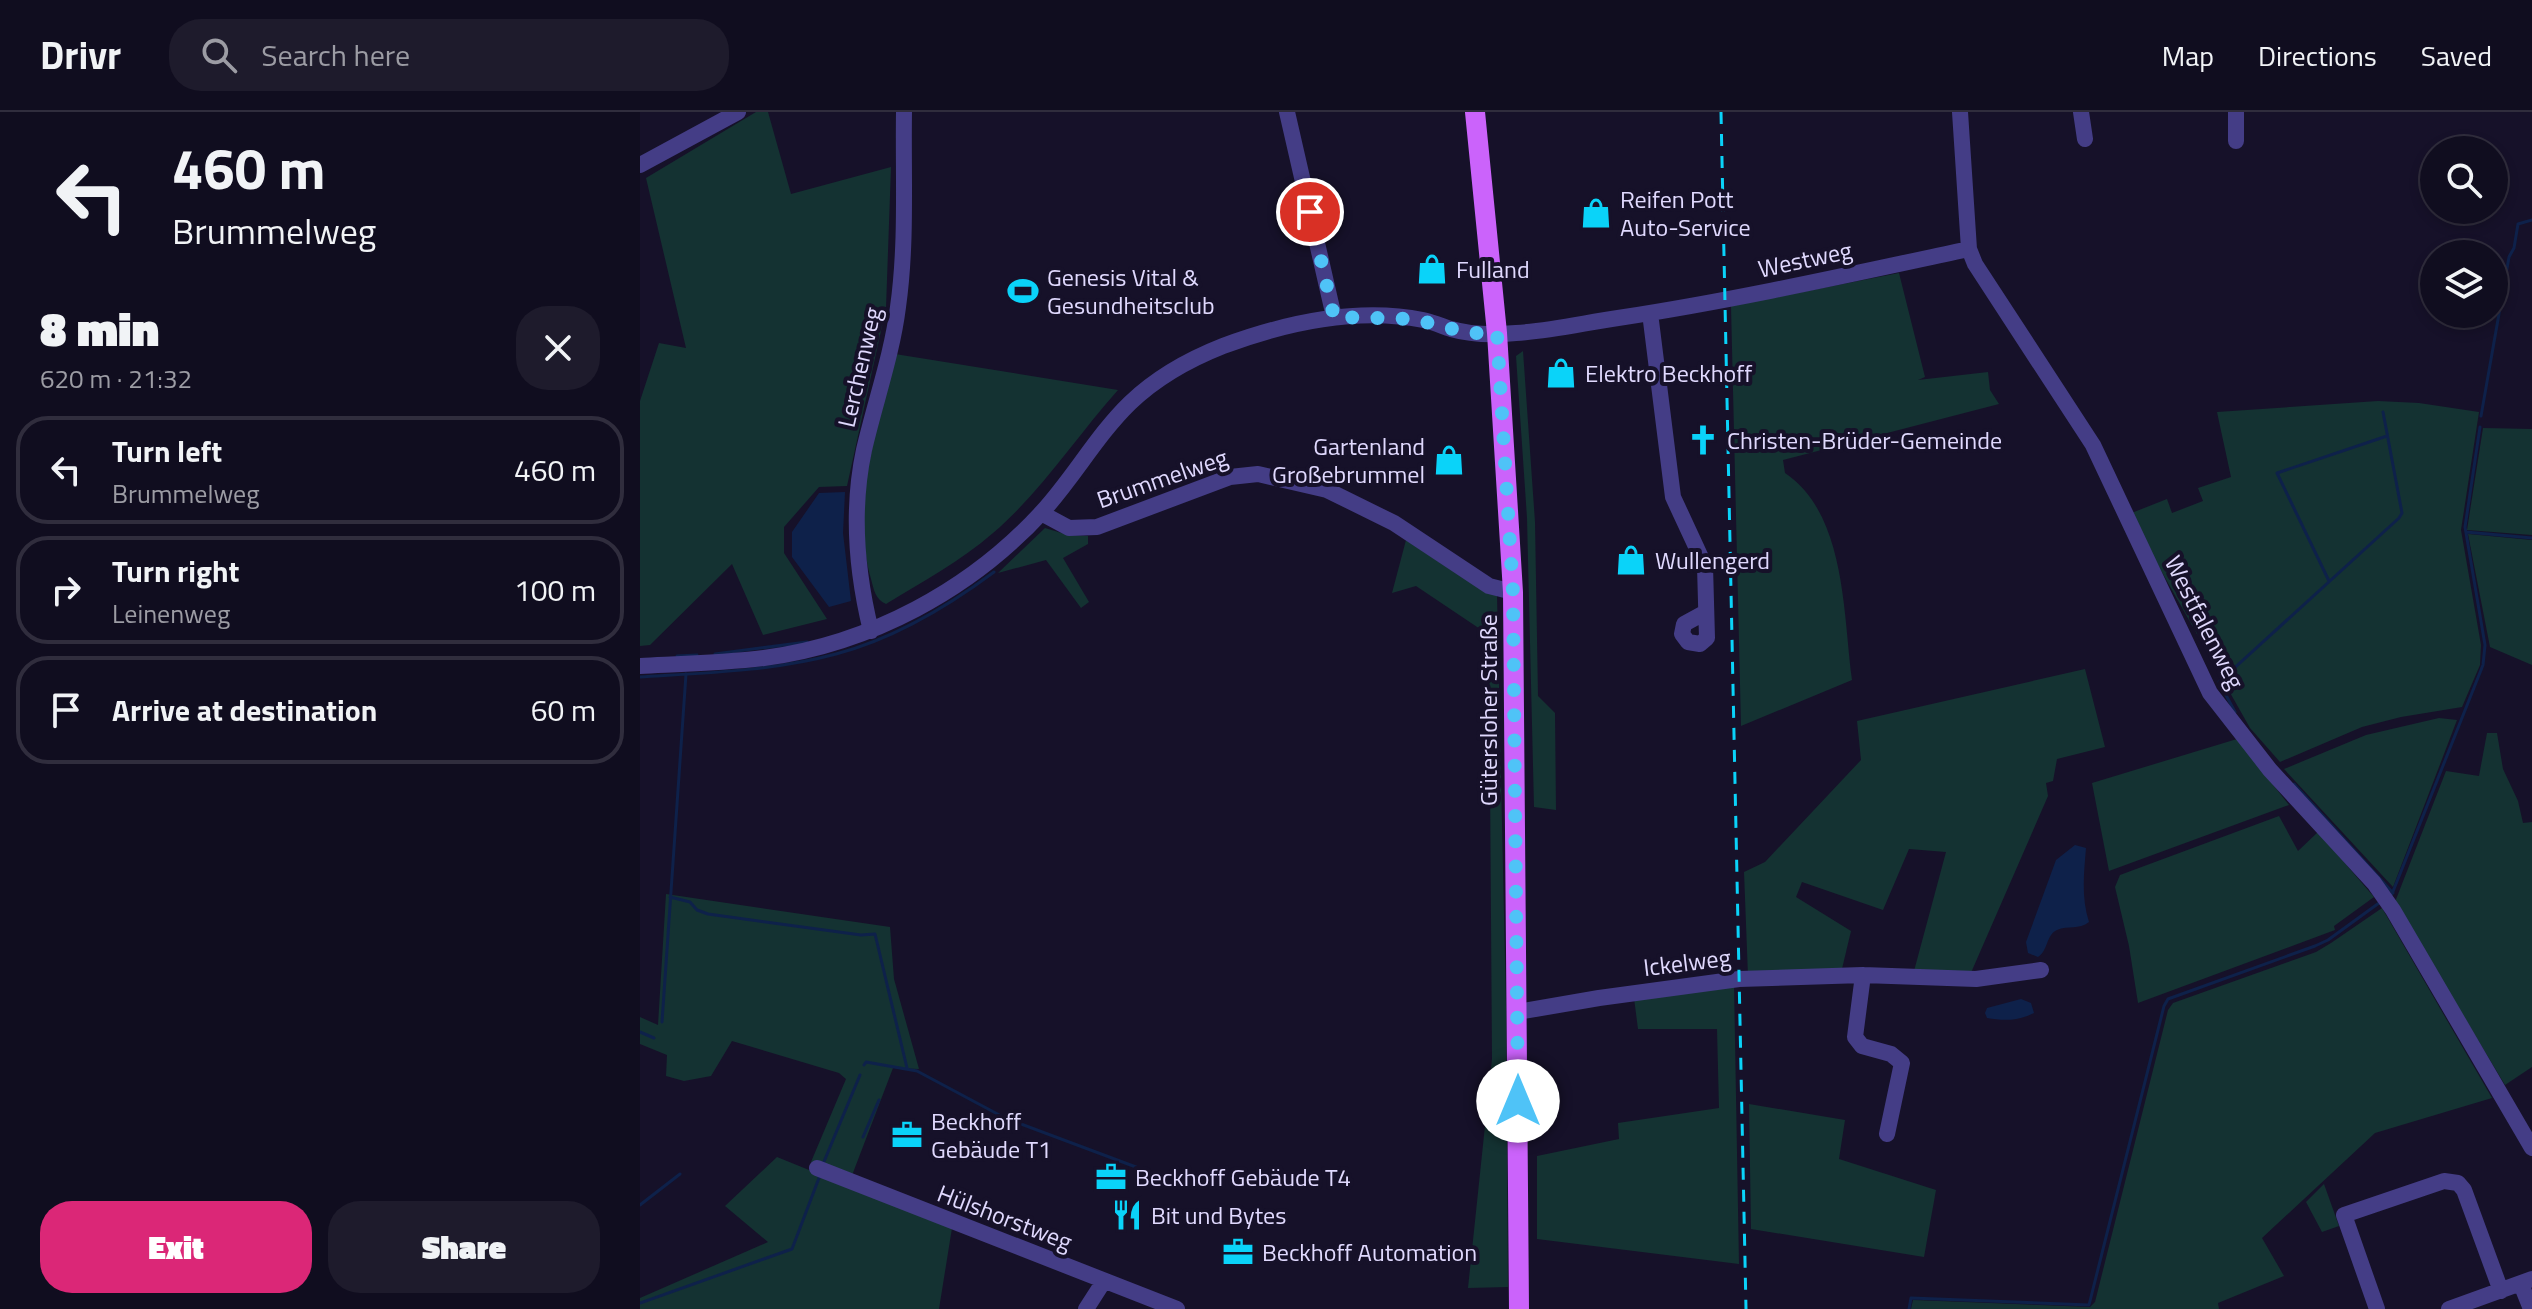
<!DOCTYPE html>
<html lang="en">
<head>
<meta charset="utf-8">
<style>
	body { margin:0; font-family:"Titillium Web",sans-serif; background:#1e1b2c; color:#f1f3f6; height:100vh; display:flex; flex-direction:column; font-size:30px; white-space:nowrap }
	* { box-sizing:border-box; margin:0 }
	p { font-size:26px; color:#9c9ca4 }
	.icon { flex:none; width:44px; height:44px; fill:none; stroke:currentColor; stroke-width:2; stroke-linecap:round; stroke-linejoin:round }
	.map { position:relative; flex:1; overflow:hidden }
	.details { display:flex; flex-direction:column; background:#100d1f; width:640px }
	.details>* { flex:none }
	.top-card { background:#100d1f; color:#f1f3f6; overflow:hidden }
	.buttons { position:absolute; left:1780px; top:24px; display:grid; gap:16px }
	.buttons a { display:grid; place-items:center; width:88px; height:88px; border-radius:50%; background:#100d1f; box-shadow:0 4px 12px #0003,0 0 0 2px #302d3d; font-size:40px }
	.pin { position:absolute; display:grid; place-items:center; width:68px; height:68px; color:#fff; margin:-34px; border:4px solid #fff; border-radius:50%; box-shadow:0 2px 8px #0007 }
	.me { position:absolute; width:88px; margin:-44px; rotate:0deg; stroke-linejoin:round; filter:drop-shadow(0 0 6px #0008) }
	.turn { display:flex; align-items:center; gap:28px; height:168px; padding:0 40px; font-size:36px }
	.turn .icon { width:104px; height:104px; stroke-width:2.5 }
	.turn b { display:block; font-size:56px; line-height:68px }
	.round { display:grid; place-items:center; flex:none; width:84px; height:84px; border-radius:32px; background:#1e1b2c }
	.headline { display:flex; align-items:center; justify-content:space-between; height:136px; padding:0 40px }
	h1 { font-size:48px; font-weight:800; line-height:60px }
	.action { display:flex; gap:16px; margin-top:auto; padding:16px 40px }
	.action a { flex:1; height:92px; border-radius:32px; background:#db2777; color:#fff; font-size:32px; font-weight:800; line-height:92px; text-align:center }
	.action a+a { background:#1e1b2c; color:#f1f3f6 }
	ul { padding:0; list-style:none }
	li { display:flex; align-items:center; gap:24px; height:108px; margin:0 16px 12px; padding:0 24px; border:4px solid #302d3d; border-radius:32px }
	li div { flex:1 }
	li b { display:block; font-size:30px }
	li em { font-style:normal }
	header { display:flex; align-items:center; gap:48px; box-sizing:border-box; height:112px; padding:0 40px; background:#100d1f; border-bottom:2px solid #302d3d }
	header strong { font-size:38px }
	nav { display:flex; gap:44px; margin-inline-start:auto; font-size:28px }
	.search { width:560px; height:72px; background:#1e1b2c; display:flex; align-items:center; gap:20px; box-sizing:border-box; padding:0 28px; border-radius:32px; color:#9c9ca4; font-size:30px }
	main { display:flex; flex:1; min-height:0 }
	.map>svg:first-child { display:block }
	.green { fill:#143232 }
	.water { fill:#0e214a }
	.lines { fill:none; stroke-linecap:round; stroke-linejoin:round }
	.stream { stroke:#0e214a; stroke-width:3 }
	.minor { stroke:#443d86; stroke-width:16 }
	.major { stroke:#cb63fb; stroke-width:20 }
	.rail { stroke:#0ad3f9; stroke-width:3; stroke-dasharray:12 10; stroke-linecap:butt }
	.route { stroke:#4fc3f7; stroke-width:14; stroke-dasharray:0 25.2 }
	.labels { text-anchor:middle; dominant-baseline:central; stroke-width:8; stroke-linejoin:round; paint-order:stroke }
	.poi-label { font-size:24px; fill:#e0d9fe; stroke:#161129; text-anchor:start }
	.street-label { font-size:24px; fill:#e0d9fe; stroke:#161129 }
</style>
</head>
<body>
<header>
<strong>Drivr</strong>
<div class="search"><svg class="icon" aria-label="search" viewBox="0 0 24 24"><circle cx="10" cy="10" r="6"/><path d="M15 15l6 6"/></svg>Search here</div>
<nav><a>Map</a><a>Directions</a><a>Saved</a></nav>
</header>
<main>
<section class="details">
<div class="top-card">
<div class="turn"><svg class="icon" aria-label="left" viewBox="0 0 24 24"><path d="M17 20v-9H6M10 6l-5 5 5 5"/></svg><div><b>460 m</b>Brummelweg</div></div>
</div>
<div class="headline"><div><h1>8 min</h1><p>620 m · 21:32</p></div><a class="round"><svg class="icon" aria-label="close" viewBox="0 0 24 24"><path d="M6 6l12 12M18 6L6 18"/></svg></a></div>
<ul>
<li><svg class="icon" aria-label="left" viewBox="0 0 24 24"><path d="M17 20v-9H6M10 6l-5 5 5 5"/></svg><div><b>Turn left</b><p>Brummelweg</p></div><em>460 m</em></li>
<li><svg class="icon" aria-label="right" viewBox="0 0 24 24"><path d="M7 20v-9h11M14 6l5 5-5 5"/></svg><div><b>Turn right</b><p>Leinenweg</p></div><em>100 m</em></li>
<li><svg class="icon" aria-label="arrive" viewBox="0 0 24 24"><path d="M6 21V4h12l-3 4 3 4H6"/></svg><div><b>Arrive at destination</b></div><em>60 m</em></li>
</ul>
<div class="action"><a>Exit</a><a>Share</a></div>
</section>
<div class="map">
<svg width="1892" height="1197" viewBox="0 0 1892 1197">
	<rect width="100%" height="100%" fill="#161129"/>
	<!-- green -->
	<path class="green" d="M116,0H128L151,82L251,55L246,196L207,374L179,375L144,415V441L187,507L123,523L92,452L10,533L0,534V289L19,231L46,236L6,66Z
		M1259,161L1285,265L1278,268L1348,260L1350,278L1359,292L1143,348L1145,361C1206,402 1203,501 1212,568L1101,614L1091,194Z
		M883,239L895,410L898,584L915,601L916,698L894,695L887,406L876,244Z
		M255,242L478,278C436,325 401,380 353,421C321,449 282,470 246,492C235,487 234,478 231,467C210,393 238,314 255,242Z
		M1738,289L1779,291L1839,300L1821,418L1841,533L1840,553L1822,595L1761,605L1722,615L1640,650L1610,616L1489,402L1527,387L1532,401L1563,389L1558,376L1591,365L1577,300Z
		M1843,316L1892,317V423L1827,418Z
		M405,416L428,423L448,424V432L423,446L449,490L441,496L406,448L358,461Z
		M1828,422L1892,428V553L1850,535Z
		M766,428L823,466L857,483L866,894L868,1175L828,1176L852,947L849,523L776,474L752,481Z
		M1445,557L1465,635L1417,647L1413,669L1406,671L1408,684L1330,863L1274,859L1306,740L1269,737L1243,798L1162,770L1156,785L1211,819L1201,861L1108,864L1104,760L1125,750L1221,648L1217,609Z
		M1799,606L1817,608L1753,775L1644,657L1726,623Z
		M1847,621H1857L1863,657L1878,689L1883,711L1892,710V955L1865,973L1755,790L1806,659L1839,664Z
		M1597,627L1649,693L1469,759L1452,671Z
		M1639,704L1658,739L1678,720L1734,785L1694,814L1695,818L1498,891L1489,834L1475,775L1480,763Z
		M26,782L250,815L254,867L279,957L253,956L211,1066L171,1050L206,967L199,961L92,929L71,964L44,969L26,964L27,943L0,932V905L18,913Z
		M1742,796L1852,986L1735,1021L1622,1126L1644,1164L1578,1191L1579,1197H1271L1273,1188L1450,1195L1455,1190L1528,898L1533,891L1676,840L1691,831Z
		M1094,872L1099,1152L897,1127V1044L979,1027L978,1011L1079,996L1077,917H998L994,886Z
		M1109,992L1205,1008L1199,1047L1296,1078L1284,1145L1111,1117Z
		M137,1045L312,1116L299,1197H0V1186L128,1130L85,1094Z
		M1684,1072L1699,1114L1682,1120L1666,1090Z"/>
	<!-- water -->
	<path class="water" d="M205,380L203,421L211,489L189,495L152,445V420L179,381Z
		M1435,733L1446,736C1444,761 1441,785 1449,810C1439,818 1428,813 1417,818C1406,823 1408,839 1398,845L1388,841L1386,830L1416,748Z
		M1381,887L1391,891L1394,901C1378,909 1364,909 1347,906L1345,901L1347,896Z"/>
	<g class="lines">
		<!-- stream -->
		<path class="stream" d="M1841,304L1869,145L1874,136L1878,112L1892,108
			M1826,420L1892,426
			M1689,469L1637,361L1747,324
			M75,542L167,530
			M37,544L57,543
			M0,565C65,561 133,559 196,542C253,527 307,495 354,460
			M1595,600L1579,570L1759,406L1762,401L1743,300
			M1654,672L1753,781
			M1752,782L1843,553L1845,533L1825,415L1840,315
			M30,785L50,790L57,798L68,802L221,823L235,822L267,956
			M22,910L46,562
			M0,920L14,926
			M224,953L226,950L277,959L365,1006L528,1067
			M223,1025L239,988
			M183,1052L220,963
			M0,1093L40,1062
			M0,1191L152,1137L179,1066
			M1269,1197L1271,1186L1449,1193L1524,894L1528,887L1675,834L1688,828L1739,791"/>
		<!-- minor -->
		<path class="minor" d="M647,0L694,205
			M1320,0L1329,137L1335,152L1453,333L1570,581L1630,658L1734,771L1753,798L1892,1036
			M1441,0L1445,27
			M1596,0V29
			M0,53L98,0
			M1010,201L1033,385L1065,454L1067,526L1060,532L1048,530L1042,522L1044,512L1066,500
			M401,401L429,416L457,415L590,365L618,362L687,378L754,411L849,474L873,480
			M231,519C216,458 211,399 224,338C235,290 252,243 258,195C267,131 263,65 264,0
			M0,554C41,552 83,551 124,546C230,532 331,478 403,399C434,365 457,323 490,291C516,266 550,247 583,234C645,211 717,195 783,208C793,210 802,214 811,217C832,223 855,223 876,221C910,219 944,211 978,206C1096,188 1212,162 1329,137
			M1223,863L1215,925L1222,934L1251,942L1262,951L1247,1022
			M878,900L959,886L1099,867L1223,863L1336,867L1401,858
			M177,1056L537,1197
			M1881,1172L1891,1197
			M446,1197L464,1169
			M1737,1197L1704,1103L1804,1069L1818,1071L1824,1078L1861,1179
			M1809,1197L1892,1167"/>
		<!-- major -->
		<path class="major" d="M835,0L857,221L873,480L879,1197"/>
		<!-- rail -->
		<path class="rail" d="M1081,0L1106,1197"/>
	</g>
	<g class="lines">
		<!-- route -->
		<path class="route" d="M670,100L694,205L773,207L829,221H857L873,480L878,989"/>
	</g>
	<!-- icons -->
	<defs>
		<g id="shop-bare" transform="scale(2.4)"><path d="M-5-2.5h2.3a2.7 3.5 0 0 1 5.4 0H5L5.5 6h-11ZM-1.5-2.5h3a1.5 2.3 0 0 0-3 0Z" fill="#0ad3f9" stroke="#161129" stroke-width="2.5" paint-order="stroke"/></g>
		<g id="stadium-bare" transform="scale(2.4)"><path d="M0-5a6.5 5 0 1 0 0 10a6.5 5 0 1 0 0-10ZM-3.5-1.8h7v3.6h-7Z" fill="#0ad3f9" stroke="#161129" stroke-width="2.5" paint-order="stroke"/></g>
		<g id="church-bare" transform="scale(2.4)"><path d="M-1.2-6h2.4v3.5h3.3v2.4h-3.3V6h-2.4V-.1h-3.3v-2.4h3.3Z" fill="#0ad3f9" stroke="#161129" stroke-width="2.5" paint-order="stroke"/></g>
		<g id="office-bare" transform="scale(2.4)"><path d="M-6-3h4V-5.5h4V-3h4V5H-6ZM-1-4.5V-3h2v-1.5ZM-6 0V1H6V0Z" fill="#0ad3f9" stroke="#161129" stroke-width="2.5" paint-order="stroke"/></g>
		<g id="restaurant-bare" transform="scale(2.4)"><path d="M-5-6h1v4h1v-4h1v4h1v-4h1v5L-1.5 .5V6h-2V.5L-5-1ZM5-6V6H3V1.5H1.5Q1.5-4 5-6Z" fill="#0ad3f9" stroke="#161129" stroke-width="2.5" paint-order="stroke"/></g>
	</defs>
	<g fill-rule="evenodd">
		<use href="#shop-bare" x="956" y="101"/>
		<use href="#shop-bare" x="792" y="157"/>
		<use href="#stadium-bare" x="383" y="179"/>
		<use href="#shop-bare" x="921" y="261"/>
		<use href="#church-bare" x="1063" y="328"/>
		<use href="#shop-bare" x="809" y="348"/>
		<use href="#shop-bare" x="991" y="448"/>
		<use href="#office-bare" x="267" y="1023"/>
		<use href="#office-bare" x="471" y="1065"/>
		<use href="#restaurant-bare" x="487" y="1103"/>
		<use href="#office-bare" x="598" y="1140"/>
	</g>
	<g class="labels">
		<!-- poi labels -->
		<g class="poi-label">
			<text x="980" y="87">Reifen Pott<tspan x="980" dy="28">Auto-Service</tspan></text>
			<text x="816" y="157">Fulland</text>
			<text x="407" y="165">Genesis Vital &amp;<tspan x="407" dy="28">Gesundheitsclub</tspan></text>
			<text x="945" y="261">Elektro Beckhoff</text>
			<text x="1087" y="328">Christen-Brüder-Gemeinde</text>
			<text x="785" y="334" text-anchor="end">Gartenland<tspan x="785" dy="28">Großebrummel</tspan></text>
			<text x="1015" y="448">Wullengerd</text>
			<text x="291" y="1009">Beckhoff<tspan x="291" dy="28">Gebäude T1</tspan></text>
			<text x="495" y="1065">Beckhoff Gebäude T4</text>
			<text x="511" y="1103">Bit und Bytes</text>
			<text x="622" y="1140">Beckhoff Automation</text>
		</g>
		<!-- street labels -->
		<g class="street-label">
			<text transform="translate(1165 147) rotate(-12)">Westweg</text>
			<text transform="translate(219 255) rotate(-77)">Lerchenweg</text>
			<text transform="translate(522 366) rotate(-19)">Brummelweg</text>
			<text transform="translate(1565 510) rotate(63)">Westfalenweg</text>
			<text transform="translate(848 598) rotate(-90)">Gütersloher Straße</text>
			<text transform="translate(1047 850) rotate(-7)">Ickelweg</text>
			<text transform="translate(365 1105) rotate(21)">Hülshorstweg</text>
		</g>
	</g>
</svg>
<div class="buttons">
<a><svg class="icon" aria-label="search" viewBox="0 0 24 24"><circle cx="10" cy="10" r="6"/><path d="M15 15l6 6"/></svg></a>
<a><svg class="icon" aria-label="layers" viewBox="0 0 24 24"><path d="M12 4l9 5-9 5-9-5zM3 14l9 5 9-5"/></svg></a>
</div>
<div class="pin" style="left:670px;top:100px;background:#d93025"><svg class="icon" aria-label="arrive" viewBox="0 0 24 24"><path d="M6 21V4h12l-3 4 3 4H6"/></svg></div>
<svg class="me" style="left:878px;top:989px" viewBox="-20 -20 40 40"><circle r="19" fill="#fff"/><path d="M0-13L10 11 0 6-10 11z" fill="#4fc3f7"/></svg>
</div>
</main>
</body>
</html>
